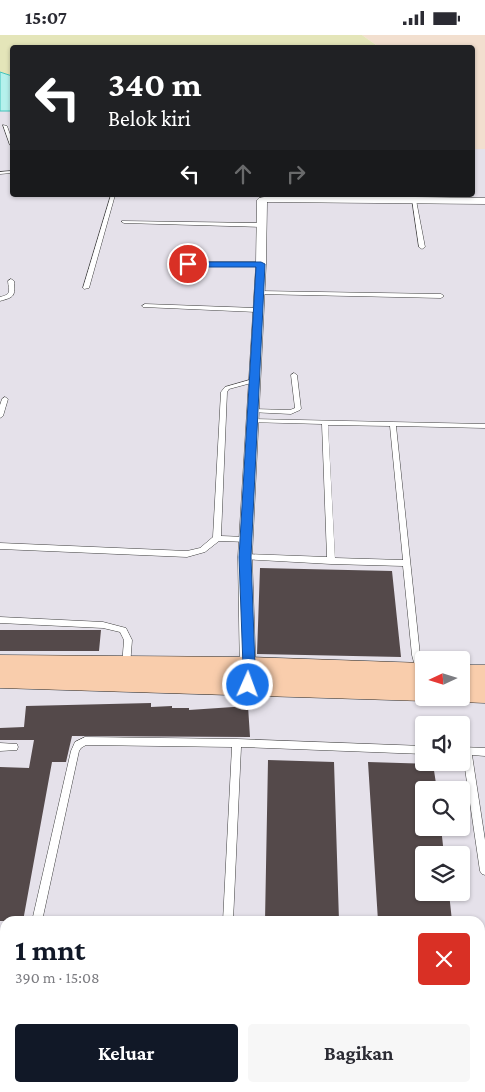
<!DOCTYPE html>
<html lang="id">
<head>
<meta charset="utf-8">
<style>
	body { margin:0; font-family:"Crimson Pro",serif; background:#f7f7f7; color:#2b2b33; height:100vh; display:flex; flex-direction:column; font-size:19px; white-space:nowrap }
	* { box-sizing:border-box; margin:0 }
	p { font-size:16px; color:#7c7c81 }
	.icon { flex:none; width:28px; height:28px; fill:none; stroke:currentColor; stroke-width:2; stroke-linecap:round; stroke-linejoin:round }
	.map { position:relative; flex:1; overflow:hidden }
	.drawer { position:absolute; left:0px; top:881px; width:485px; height:176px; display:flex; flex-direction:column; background:#fff; border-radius:15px 15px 0 0; box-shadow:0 1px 4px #0004 }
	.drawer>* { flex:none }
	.guide { position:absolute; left:10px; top:10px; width:465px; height:152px; border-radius:5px; box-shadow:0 1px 4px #0004; background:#202124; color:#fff; overflow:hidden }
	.needle { width:32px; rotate:266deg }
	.tools { position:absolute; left:415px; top:616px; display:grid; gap:10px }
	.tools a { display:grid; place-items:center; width:55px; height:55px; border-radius:5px; background:#fff; box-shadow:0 1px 4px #0004; font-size:25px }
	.pin { position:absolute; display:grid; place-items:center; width:42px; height:42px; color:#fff; margin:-21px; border:2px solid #fff; border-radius:50%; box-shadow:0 1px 5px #0007 }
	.me { position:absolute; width:55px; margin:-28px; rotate:2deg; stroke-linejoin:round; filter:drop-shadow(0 0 4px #0008) }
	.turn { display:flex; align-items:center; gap:18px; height:105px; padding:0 15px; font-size:22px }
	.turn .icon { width:65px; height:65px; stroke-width:2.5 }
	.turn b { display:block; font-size:35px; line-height:42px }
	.lanes { display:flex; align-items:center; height:48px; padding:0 15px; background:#0003; justify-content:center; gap:25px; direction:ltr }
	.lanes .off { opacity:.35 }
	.round { display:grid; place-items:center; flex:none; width:52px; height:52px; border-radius:5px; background:#f7f7f7 }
	.overview { display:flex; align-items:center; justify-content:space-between; height:85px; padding:0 15px }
	h1 { font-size:30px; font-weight:700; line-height:38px; color:#111827 }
	.button { display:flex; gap:10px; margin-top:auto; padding:10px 15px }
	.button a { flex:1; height:58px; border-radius:5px; background:#111827; color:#fff; font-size:20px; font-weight:700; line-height:58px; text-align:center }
	.button a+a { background:#f7f7f7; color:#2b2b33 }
	.status { display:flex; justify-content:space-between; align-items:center; height:35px; padding:0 25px; background:#fff; direction:ltr }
	.status svg { height:14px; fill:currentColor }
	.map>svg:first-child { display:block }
	.industrial { fill:#e5e1ea; fill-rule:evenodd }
	.farmland { fill:#f2dfcf }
	.green { fill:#e4e5b9 }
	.water { fill:#b5f1ec; stroke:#42c3bb }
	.building { fill:#54494a }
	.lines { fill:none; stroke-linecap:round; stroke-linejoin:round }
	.lane-casing { stroke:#3f3f3f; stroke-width:1 }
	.street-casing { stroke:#3f3f3f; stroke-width:1 }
	.secondary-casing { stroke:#2e2e2e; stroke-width:1 }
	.lane { fill:#fff; fill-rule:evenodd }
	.street { fill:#fff; fill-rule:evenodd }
	.secondary { fill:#f9cdac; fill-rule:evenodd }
	.route { fill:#1a73e8; stroke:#114b97 }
</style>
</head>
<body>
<div class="status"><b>15:07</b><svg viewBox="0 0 49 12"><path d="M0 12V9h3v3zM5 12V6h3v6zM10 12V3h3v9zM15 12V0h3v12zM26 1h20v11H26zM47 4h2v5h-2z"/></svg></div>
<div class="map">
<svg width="485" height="1057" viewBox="0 0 485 1057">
	<rect width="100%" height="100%" fill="#fef2ed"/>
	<!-- industrial -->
	<path class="industrial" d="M0,76H12V160H472L473,114H485V1057H0ZM424,625H461V662H424ZM424,690H461V728H424ZM424,755H461V792H424ZM424,820H461V858H424ZM5,886H480V1052H5Z"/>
	<!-- farmland -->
	<path class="farmland" d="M362,0H485V114H473L472,12H379Z"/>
	<!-- green -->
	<path class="green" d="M0,0H362L379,12H12V41L0,37Z"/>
	<!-- water -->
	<path class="water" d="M0,37L12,41V76H0Z"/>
	<!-- building -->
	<path class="building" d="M260,533L392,536L401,622L257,619Z
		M0,595H101L99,616H0Z
		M151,668V672L172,671V673H189V675L248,671L250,702L72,701L66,727H52L23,886H0V732L29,733L34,705H0V693L24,692L26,671Z
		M268,725L334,727L339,886H265Z
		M368,727L433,729L437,755H424V792H441L444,820H424V858H449L452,886H378Z"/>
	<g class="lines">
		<!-- lane casing -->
		<g class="lane-casing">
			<path id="lane" d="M3,90L7,91L12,105V111L10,110Z
				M12,136V138L0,139V137Z
				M111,160H115L89,253L84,254L83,253Z
				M412,164L416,165L425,212L422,214L419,212Z
				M122,186L262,188L265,190L262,192L124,188L122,187Z
				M170,227H261L264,229L261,231L168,230V228Z
				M11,244L14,246C15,261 15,262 0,266V262C12,259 9,257 8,246Z
				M259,256L441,259L444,261L441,263L257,259V257Z
				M145,269L257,273L260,275L257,277L143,272L142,271Z
				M294,338L297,340L301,374L300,375L291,379L250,377L249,376L252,374L290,375L295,373L291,340Z
				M253,344L255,345V347L229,354L227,357L221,501L246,502L250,505L249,507L219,506L205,517L187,522L0,514V508L187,516L200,513L213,502L221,357L225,352Z
				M5,362L8,364L3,381L0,383V370L2,364Z
				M251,384L485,389V393L396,391L420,620L424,635L423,639L420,640L417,639L412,620L403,531L331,529L242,524L241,522L245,519L327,522L322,389L249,387L248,386L249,385ZM328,390L390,391L403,525L335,523Z
				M0,582L103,587L126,593L132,605L130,631L129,633L126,634L123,633L122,631L124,605L120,597L103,593L0,588Z
				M85,702L237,704L424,711V719L241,712L233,886H223L232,712L86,710L81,713L79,716L42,886H32L71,716L75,707Z
				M0,708L17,709L18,712L17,715L0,716Z
				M461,712L485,713V721L472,720L485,805V840L482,839L480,836L463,720H461Z
				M5,1022V1052L4,1054L0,1056V1027L1,1024Z
				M303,1052H445L448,1057H306L304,1056Z"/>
		</g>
		<!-- street casing -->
		<g class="street-casing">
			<path id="street" d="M275,160L485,163V169L267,167L266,229L252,522L256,642L254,647L248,649L242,647L240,642L238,522L256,229L257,165L259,163Z"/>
		</g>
		<!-- secondary casing -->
		<g class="secondary-casing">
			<path id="secondary" d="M0,620L249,622L424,628V646L171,639L424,646V662H433L424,666L0,653Z
				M461,630H485V648H479H485V668L461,667L453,664L461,662Z"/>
		</g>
		<!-- lane -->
		<use href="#lane" class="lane"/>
		<!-- street -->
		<use href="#street" class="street"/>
		<!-- secondary -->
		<use href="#secondary" class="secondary"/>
	</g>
	<!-- route -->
	<path class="route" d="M185,227H261L265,229L251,522L255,631L252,654H244L242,650L243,631L239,522L256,232H188L184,229Z"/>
</svg>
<div class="tools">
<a><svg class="needle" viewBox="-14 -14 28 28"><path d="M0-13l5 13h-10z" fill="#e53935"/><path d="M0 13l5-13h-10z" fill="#7c7c81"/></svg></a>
<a><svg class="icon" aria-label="sound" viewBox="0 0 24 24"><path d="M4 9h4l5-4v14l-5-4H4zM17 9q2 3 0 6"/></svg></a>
<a><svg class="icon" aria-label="search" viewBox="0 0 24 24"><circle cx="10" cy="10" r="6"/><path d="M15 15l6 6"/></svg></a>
<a><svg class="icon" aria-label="layers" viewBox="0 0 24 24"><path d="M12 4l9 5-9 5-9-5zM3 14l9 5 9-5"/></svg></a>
</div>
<div class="pin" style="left:188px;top:229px;background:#d93025"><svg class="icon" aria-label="arrive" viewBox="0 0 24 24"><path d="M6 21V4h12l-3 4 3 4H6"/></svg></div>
<svg class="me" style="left:248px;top:650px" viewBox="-20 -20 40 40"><circle r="17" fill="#1a73e8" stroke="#fff" stroke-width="3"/><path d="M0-11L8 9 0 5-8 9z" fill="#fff"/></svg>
<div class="guide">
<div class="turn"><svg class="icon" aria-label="left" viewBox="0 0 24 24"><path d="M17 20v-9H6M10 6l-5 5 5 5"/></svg><div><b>340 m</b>Belok kiri</div></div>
<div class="lanes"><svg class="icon" aria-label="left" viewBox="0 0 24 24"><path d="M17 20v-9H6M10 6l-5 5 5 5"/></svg><svg class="icon off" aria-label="ahead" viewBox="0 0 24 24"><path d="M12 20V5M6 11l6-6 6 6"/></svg><svg class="icon off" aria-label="right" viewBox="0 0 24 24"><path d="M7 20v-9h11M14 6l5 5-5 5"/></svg></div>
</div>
<section class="drawer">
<div class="overview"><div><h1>1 mnt</h1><p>390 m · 15:08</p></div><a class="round" style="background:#d93025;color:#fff"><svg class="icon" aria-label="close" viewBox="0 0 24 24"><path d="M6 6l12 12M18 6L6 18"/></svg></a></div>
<div class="button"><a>Keluar</a><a>Bagikan</a></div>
</section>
</div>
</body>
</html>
